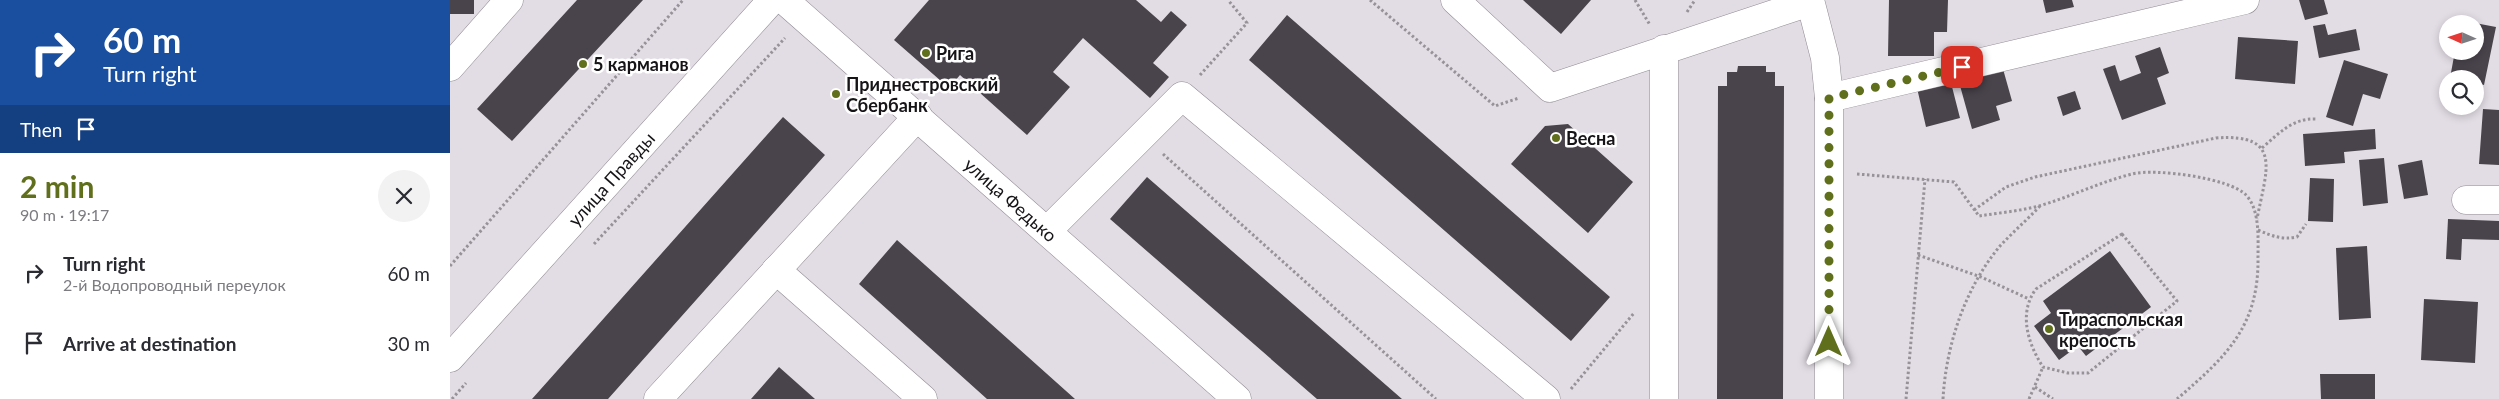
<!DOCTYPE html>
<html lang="en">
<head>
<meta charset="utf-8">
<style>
	body { margin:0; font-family:Lato,sans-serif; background:#f2f2f3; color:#2b2b33; height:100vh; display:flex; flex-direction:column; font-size:19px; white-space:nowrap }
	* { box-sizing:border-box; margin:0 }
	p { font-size:16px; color:#7c7c81 }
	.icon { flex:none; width:28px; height:28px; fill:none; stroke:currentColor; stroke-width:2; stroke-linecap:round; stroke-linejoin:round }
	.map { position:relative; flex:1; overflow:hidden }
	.panel { display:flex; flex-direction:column; background:#fff; width:450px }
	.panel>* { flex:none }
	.top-card { background:#1a4fa0; color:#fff; overflow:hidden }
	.needle { width:32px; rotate:273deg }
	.buttons { position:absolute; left:1989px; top:15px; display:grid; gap:10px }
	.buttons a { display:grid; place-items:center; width:45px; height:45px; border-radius:50%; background:#fff; box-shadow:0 2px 8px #0003; font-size:25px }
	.pin { position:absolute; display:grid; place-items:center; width:42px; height:42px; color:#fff; margin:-21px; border-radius:10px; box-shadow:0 2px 8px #0006 }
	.me { position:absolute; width:55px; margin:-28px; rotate:0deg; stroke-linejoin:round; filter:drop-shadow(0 0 4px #0008) }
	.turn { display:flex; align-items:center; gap:18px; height:105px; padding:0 20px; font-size:22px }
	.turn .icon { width:65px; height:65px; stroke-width:2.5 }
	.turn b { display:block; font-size:35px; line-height:42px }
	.then { display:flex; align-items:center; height:48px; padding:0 20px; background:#0003; gap:10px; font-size:19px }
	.round { display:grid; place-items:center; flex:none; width:52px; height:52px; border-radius:26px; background:#f2f2f3 }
	.headline { display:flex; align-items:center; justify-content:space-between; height:85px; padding:0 20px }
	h1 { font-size:30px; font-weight:700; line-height:38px; color:#606f1b }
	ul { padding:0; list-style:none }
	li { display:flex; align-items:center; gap:15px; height:70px; padding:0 20px }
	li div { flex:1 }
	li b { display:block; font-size:19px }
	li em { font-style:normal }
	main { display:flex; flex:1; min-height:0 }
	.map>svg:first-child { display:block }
	.building { fill:#49434b }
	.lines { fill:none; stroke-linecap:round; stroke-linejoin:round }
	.minor-casing { stroke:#918b93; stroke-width:29 }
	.major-casing { stroke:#918b93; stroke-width:29 }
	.path { stroke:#979298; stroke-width:3; stroke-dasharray:2.5 2.5; stroke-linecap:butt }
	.minor { stroke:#fff; stroke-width:28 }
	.major { stroke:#fff; stroke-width:28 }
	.route { stroke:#606f1b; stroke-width:9; stroke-dasharray:0 16.2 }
	.poi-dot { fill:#606f1b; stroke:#fff; stroke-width:2 }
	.labels { text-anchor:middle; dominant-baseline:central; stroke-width:5; stroke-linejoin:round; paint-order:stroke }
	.poi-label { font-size:18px; font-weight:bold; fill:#171417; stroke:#fff; text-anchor:start }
	.street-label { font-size:18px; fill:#171417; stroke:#fff }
</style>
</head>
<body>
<main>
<section class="panel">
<div class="top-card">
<div class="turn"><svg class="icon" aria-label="right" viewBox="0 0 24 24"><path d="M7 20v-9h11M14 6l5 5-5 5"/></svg><div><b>60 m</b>Turn right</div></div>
<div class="then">Then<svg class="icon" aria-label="arrive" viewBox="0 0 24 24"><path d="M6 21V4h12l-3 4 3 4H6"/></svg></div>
</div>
<div class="headline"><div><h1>2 min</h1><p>90 m · 19:17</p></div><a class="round"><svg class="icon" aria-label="close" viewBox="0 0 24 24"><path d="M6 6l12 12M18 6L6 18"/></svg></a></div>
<ul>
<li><svg class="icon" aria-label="right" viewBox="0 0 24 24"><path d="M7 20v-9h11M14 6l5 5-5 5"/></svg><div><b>Turn right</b><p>2-й Водопроводный переулок</p></div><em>60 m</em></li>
<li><svg class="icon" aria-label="arrive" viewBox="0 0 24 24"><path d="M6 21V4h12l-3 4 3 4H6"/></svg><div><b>Arrive at destination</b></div><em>30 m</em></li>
</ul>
</section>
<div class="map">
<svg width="2049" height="399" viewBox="0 0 2049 399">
	<rect width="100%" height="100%" fill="#e2dce5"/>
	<!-- building -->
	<path class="building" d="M0,0H24V14H0Z
		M127,0H193L62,141L27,109Z
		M479,0H686L711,22L721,11L737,25L703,63L719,77L700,98L633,38L603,72L620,87L577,135L510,75L499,88L444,40Z
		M1073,0H1141L1111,34Z
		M1439,0H1498L1497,32H1484V56H1438Z
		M1593,0H1622L1624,7L1596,13Z
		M1849,0H1874L1878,14L1855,20Z
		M837,15L1160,297L1121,341L799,60Z
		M2025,23L2046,27L2034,85L2025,83V79L2000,78L2005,51H2025Z
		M1875,24L1878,35L1906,29L1910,50L1869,58L1863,26Z
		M1788,37L1848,41L1845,84L1785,79Z
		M1710,47L1719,73L1707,78L1716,104L1672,120L1653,69L1665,65L1670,81L1691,73L1685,56Z
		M1894,60L1938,74L1930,99L1913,94L1903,126L1876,117Z
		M1288,66H1316V72H1325V86H1334L1333,399H1267L1268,86H1277V72H1287Z
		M1553,69L1562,101L1546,106L1550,120L1522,129L1509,82Z
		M1500,79L1510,118L1476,127L1467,88Z
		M1625,91L1631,109L1613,116L1607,97Z
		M2033,109L2049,110V165L2029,164Z
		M333,117L375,155L158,399H82Z
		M1118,124L1183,182L1138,233L1061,164L1095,126Z
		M1925,129L1926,149L1894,152L1895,163L1855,166L1853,134Z
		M1934,158L1938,203L1913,206L1909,160Z
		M1972,160L1978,195L1954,199L1948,165Z
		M697,177L952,399H867L660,219Z
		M1860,178L1884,179L1883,222L1858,221Z
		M1998,219L2049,221V240L2012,239L2011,260L1996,259Z
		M447,240L625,399H537L409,284Z
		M1917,246L1921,318L1889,320L1886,248Z
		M1660,251L1701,307L1636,356L1628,346L1609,360L1584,326L1601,313L1593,301Z
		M1974,299L2028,302L2025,363L1971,360Z
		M329,367L365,399H301Z
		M1870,374H1925V399H1871Z"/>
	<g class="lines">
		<!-- minor casing -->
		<g class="minor-casing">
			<g id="minor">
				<path id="s1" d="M334,0L787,399"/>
				<path d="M1005,0L1100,88L1360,2"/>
				<path d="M1360,0L1375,58L1379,98V399"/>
				<path d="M1214,49V399"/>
				<path d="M0,67L59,0"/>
				<path d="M1379,98L1795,0"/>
				<path d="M2016,200H2049"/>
				<path d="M598,230L732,96L1096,399"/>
				<path d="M326,270L473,399"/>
				<path d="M208,399L468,116"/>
			</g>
		</g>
		<!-- major casing -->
		<g class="major-casing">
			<g id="major">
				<path id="s2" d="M0,358L322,0"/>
			</g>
		</g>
		<!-- path -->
		<path class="path" d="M920,0L1045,106L1069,98
			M1185,0L1200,25
			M1237,12L1245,0
			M750,75L797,23L778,0
			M1812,148C1829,133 1843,118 1866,119
			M713,154L986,399
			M1407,174L1504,182L1529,216C1548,213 1569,211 1589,206C1620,197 1650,182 1682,174C1705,168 1780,178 1796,195C1810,210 1808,237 1808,257C1809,326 1777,356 1727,399
			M1524,210L1556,187L1585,177L1766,138C1834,133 1816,171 1807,219
			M1808,230C1822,236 1832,240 1847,237L1856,224
			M1672,234L1727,301L1638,373H1618L1593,367C1578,344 1568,313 1586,289Z
			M144,244L335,38
			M1468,255L1531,277L1579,299
			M0,266L233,0
			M1585,387L1603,399
			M1121,389L1184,313
			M2,399L16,383
			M1456,399L1475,179
			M1493,399C1496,345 1515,288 1550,246C1563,232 1578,219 1591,205
			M1579,399L1593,367"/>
		<!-- minor -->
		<use href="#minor" class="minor"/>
		<!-- major -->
		<use href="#major" class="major"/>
	</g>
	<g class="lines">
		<!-- route -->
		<path class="route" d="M1379,342V98L1512,67"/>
	</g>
	<!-- markers -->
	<g class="poi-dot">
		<circle cx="476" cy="53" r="5"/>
		<circle cx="133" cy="64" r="5"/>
		<circle cx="386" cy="94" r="5"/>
		<circle cx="1106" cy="138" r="5"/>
		<circle cx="1599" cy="329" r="5"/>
	</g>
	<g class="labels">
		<!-- poi labels -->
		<g class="poi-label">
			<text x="486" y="53">Рига</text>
			<text x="143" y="64">5 карманов</text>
			<text x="396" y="84">Приднестровский<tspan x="396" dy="21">Сбербанк</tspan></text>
			<text x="1116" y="138">Весна</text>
			<text x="1609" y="319">Тираспольская<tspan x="1609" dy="21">крепость</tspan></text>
		</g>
		<!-- street labels -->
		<g class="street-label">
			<text stroke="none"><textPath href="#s2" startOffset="241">улица Правды</textPath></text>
			<text stroke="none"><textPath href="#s1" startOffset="302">улица Федько</textPath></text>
		</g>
	</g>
</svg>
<div class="buttons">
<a><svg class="needle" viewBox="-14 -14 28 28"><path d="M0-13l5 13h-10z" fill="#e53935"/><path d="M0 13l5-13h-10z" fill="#7c7c81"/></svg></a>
<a><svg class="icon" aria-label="search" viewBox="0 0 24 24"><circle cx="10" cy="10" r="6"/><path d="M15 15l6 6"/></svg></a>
</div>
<div class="pin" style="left:1512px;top:67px;background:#d93025"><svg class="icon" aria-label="arrive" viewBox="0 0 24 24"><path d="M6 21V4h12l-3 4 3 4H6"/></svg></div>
<svg class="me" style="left:1379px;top:342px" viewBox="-20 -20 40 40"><path d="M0-17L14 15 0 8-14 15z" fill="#606f1b" stroke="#fff" stroke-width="4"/></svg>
</div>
</main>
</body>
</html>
